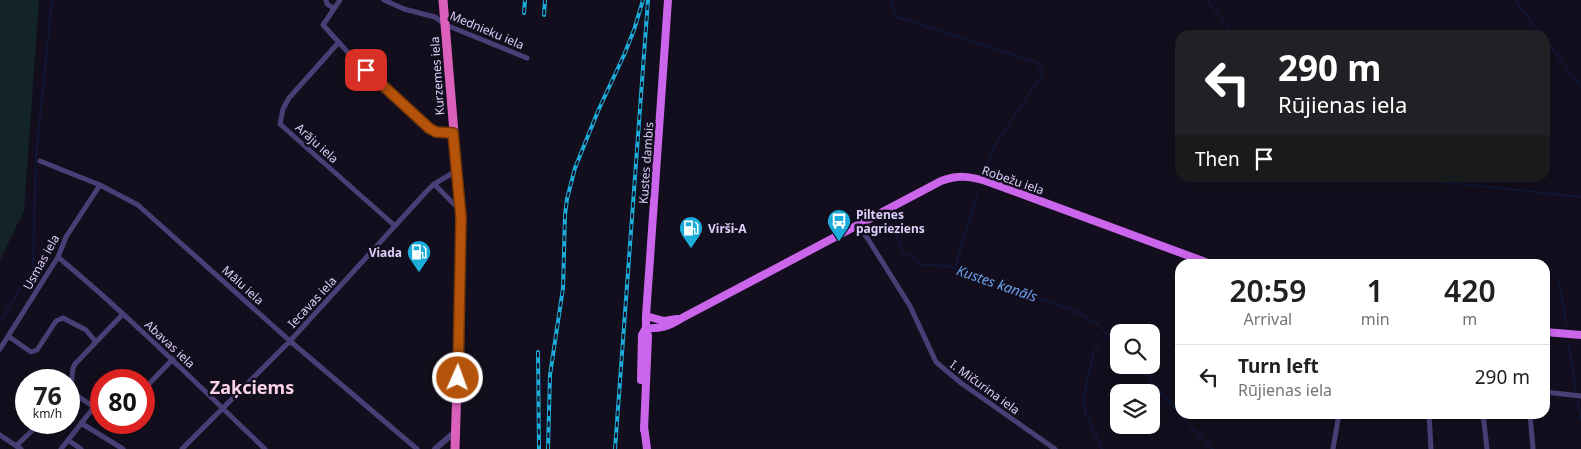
<!DOCTYPE html>
<html lang="en">
<head>
<meta charset="utf-8">
<style>
	body { margin:0; font-family:"Noto Sans",sans-serif; background:#f2f2f2; color:#202124; height:100vh; display:flex; flex-direction:column; font-size:19px; white-space:nowrap }
	* { box-sizing:border-box; margin:0 }
	p { font-size:16px; color:#757577 }
	.icon { flex:none; width:28px; height:28px; fill:none; stroke:currentColor; stroke-width:2; stroke-linecap:round; stroke-linejoin:round }
	.map { position:relative; flex:1; overflow:hidden }
	.panel { position:absolute; left:1175px; top:259px; width:375px; height:160px; display:flex; flex-direction:column; background:#fff; border-radius:15px; box-shadow:0 2px 8px #0003 }
	.panel>* { flex:none }
	.top-card { position:absolute; left:1175px; top:30px; width:375px; height:152px; border-radius:15px; box-shadow:0 2px 8px #0003; background:#202124; color:#fff; overflow:hidden }
	.controls { position:absolute; left:1110px; top:324px; display:grid; gap:10px }
	.controls a { display:grid; place-items:center; width:50px; height:50px; border-radius:10px; background:#fff; box-shadow:0 2px 8px #0003; font-size:25px }
	.speed { position:absolute; left:15px; top:369px; display:flex; gap:10px; font-size:25px; font-weight:700; text-align:center }
	.speed>* { display:grid; place-content:center; width:65px; height:65px; border-radius:50%; background:#fff; box-shadow:0 2px 8px #0003; line-height:1 }
	.speed small { font-size:12px; font-weight:400 }
	.speed .limit { border:8px solid #d22; background:#fff; color:#111 }
	.pin { position:absolute; display:grid; place-items:center; width:42px; height:42px; color:#fff; margin:-21px; border-radius:10px; box-shadow:0 2px 8px #0006 }
	.me { position:absolute; width:55px; margin:-28px; rotate:2deg; stroke-linejoin:round; filter:drop-shadow(0 0 4px #0008) }
	.turn { display:flex; align-items:center; gap:18px; height:105px; padding:0 20px; font-size:22px }
	.turn .icon { width:65px; height:65px; stroke-width:2.5 }
	.turn b { display:block; font-size:35px; line-height:42px }
	.then { display:flex; align-items:center; height:48px; padding:0 20px; background:#0003; gap:10px; font-size:19px }
	.eta { display:flex; justify-content:space-evenly; align-items:center; height:85px; text-align:center }
	.eta b { font-size:30px; font-weight:600; line-height:35px }
	ul { padding:0; list-style:none }
	li { display:flex; align-items:center; gap:15px; height:65px; padding:0 20px; border-top:1px solid #e0e0e0 }
	li div { flex:1 }
	li b { display:block; font-size:19px }
	li em { font-style:normal }
	.map>svg:first-child { display:block }
	.green { fill:#122426 }
	.lines { fill:none; stroke-linecap:round; stroke-linejoin:round }
	.stream { stroke:#0f1735; stroke-width:2 }
	.minor { stroke:#493f76; stroke-width:5 }
	.tertiary { stroke:#493f76; stroke-width:6 }
	.primary { stroke:#cb65eb; stroke-width:8 }
	.trunk { stroke:#da60bb; stroke-width:9 }
	.rail-casing { stroke:#1cacd9; stroke-width:4 }
	.rail { stroke:#130e1d; stroke-width:2; stroke-dasharray:5.5; stroke-linecap:butt }
	.route-casing { stroke:#753606; stroke-width:12 }
	.route { stroke:#b45309; stroke-width:9 }
	.labels { text-anchor:middle; dominant-baseline:central; stroke-width:5; stroke-linejoin:round; paint-order:stroke }
	.street-label { font-size:12px; fill:#dad0f9; stroke:#130e1d }
	.poi-label { font-size:12px; font-weight:bold; fill:#dad0f9; stroke:#130e1d; text-anchor:start }
	.water-label { font-size:14px; font-style:italic; fill:#6b9fec; stroke:#130e1d }
	.district-label { font-size:18px; font-weight:bold; fill:#f9d2e5; stroke:#130e1d }
</style>
</head>
<body>
<div class="map">
<svg width="1581" height="449" viewBox="0 0 1581 449">
	<rect width="100%" height="100%" fill="#130e1d"/>
	<!-- green -->
	<path class="green" d="M0,0H39L24,211L0,260Z"/>
	<g class="lines">
		<!-- stream -->
		<path class="stream" d="M891,0L896,17L1037,62L1043,73L997,142L984,171L982,177
			M1207,0L1235,35
			M1515,0L1542,35
			M1545,39L1581,87
			M1405,178H1415
			M1424,180L1581,197
			M888,218L903,252L921,264L937,265L952,267L1074,311L1096,323L1119,345
			M955,268L977,195
			M1559,281L1566,324
			M0,321L29,275L33,266L36,156L52,0
			M1569,345L1576,391
			M1137,365L1180,413
			M1578,401L1581,421
			M1180,414L1212,449
			M1102,449L1085,412L1083,400L1094,351L1109,336"/>
		<!-- minor -->
		<path class="minor" d="M326,0L327,4L333,8
			M340,0L323,25L354,59L429,128L436,132L453,133
			M384,0L404,9L435,17L446,25L527,58
			M339,42L289,98L283,109L280,124L394,225
			M40,161L100,185L138,205L290,341L417,449
			M434,184L455,205L460,207
			M858,225L868,239L910,306L936,362L961,383L1055,449
			M58,257C130,317 197,384 265,449
			M8,336L31,352L37,350L56,321L63,318L86,330L96,342
			M0,349L58,257L66,237L100,185
			M144,389L173,359
			M1545,392L1581,396
			M70,395L73,368L75,364L122,315
			M94,407L101,412
			M1429,414L1431,449
			M1483,414L1487,449
			M1530,414L1533,449
			M81,423L123,449
			M0,435L21,449
			M68,440L81,449
			M16,446L41,422
			M61,449L94,407L76,395L69,396
			M182,449L290,341L425,193L434,184L458,170
			M1333,449L1339,414"/>
		<!-- tertiary -->
		<path class="tertiary" d="M435,449L456,431"/>
		<!-- primary -->
		<path class="primary" d="M646,316L664,321L677,319
			M646,328C660,329 670,326 682,318L941,181C958,175 968,176 986,181L1211,264
			M1545,332L1581,335
			M641,380L642,335L646,328
			M644,426L647,449
			M644,430L648,336L646,328V316L668,0"/>
		<!-- trunk -->
		<path class="trunk" d="M443,0L461,217L460,287L455,449"/>
		<!-- rail casing -->
		<g class="rail-casing">
			<path id="rail" d="M524,13L525,0
				M544,15L545,0
				M538,352L539,449
				M548,449L550,375L563,288L565,215L567,199L575,168L598,111L624,55L634,30L643,0
				M615,449L648,0"/>
		</g>
		<!-- rail -->
		<use href="#rail" class="rail"/>
	</g>
	<g class="lines">
		<!-- route casing -->
		<g class="route-casing">
			<path id="route" d="M366,70L429,128L436,132L453,133L461,217L458,378"/>
		</g>
		<!-- route -->
		<use href="#route" class="route"/>
	</g>
	<!-- icons -->
	<defs>
		<g id="bus-pin" transform="scale(1.25)"><path d="M0 17L-7.5 6A9.5 9.5 0 1 1 7.5 6Z" fill="#1cacd9" stroke="#130e1d"/><path d="M-5-6H5V4H4V6H2V4H-2V6H-4V4H-5ZM-3.5-4V0h7V-4ZM-3.5 1.2v1.5H-2V1.2ZM2 1.2v1.5H3.5V1.2Z" fill="#fff"/></g>
		<g id="fuel-pin" transform="scale(1.25)"><path d="M0 17L-7.5 6A9.5 9.5 0 1 1 7.5 6Z" fill="#1cacd9" stroke="#130e1d"/><path d="M-5.5-6h7V0h2V4h1.3V-2.5L3-4.5l.8-.8L6-3V5H2.5V1h-1V6h-7ZM-4.2-4.7v3.2H.2V-4.7Z" fill="#fff"/></g>
	</defs>
	<g fill-rule="evenodd">
		<use href="#bus-pin" x="839" y="221"/>
		<use href="#fuel-pin" x="691" y="228"/>
		<use href="#fuel-pin" x="419" y="252"/>
	</g>
	<g class="labels">
		<!-- street labels -->
		<g class="street-label">
			<text transform="translate(487 30) rotate(23)">Mednieku iela</text>
			<text transform="translate(437 76) rotate(-94)">Kurzemes iela</text>
			<text transform="translate(317 143) rotate(42)">Arāju iela</text>
			<text transform="translate(646 163) rotate(-86)">Kustes dambis</text>
			<text transform="translate(1013 180) rotate(19)">Robežu iela</text>
			<text transform="translate(41 262) rotate(-61)">Usmas iela</text>
			<text transform="translate(243 285) rotate(42)">Mālu iela</text>
			<text transform="translate(312 302) rotate(-47)">Iecavas iela</text>
			<text transform="translate(170 344) rotate(43)">Abavas iela</text>
			<text transform="translate(985 387) rotate(36)">I. Mičurina iela</text>
		</g>
		<!-- poi labels -->
		<g class="poi-label">
			<text x="856" y="214">Piltenes<tspan x="856" dy="14">pagrieziens</tspan></text>
			<text x="708" y="228">Virši-A</text>
			<text x="402" y="252" text-anchor="end">Viada</text>
		</g>
		<!-- water labels -->
		<g class="water-label">
			<text transform="translate(997 283) rotate(19)">Kustes kanāls</text>
		</g>
		<!-- district labels -->
		<g class="district-label">
			<text x="252" y="387">Zaķciems</text>
		</g>
	</g>
</svg>
<div class="controls">
<a><svg class="icon" aria-label="search" viewBox="0 0 24 24"><circle cx="10" cy="10" r="6"/><path d="M15 15l6 6"/></svg></a>
<a><svg class="icon" aria-label="layers" viewBox="0 0 24 24"><path d="M12 4l9 5-9 5-9-5zM3 14l9 5 9-5"/></svg></a>
</div>
<div class="speed"><div>76<small>km/h</small></div><div class="limit">80</div></div>
<div class="pin" style="left:366px;top:70px;background:#d93025"><svg class="icon" aria-label="arrive" viewBox="0 0 24 24"><path d="M6 21V4h12l-3 4 3 4H6"/></svg></div>
<svg class="me" style="left:458px;top:378px" viewBox="-20 -20 40 40"><circle r="17" fill="#b45309" stroke="#fff" stroke-width="3"/><path d="M0-11L8 9 0 5-8 9z" fill="#fff"/></svg>
<div class="top-card">
<div class="turn"><svg class="icon" aria-label="left" viewBox="0 0 24 24"><path d="M17 20v-9H6M10 6l-5 5 5 5"/></svg><div><b>290 m</b>Rūjienas iela</div></div>
<div class="then">Then<svg class="icon" aria-label="arrive" viewBox="0 0 24 24"><path d="M6 21V4h12l-3 4 3 4H6"/></svg></div>
</div>
<section class="panel">
<div class="eta">
<div><b>20:59</b><p>Arrival</p></div>
<div><b>1</b><p>min</p></div>
<div><b>420</b><p>m</p></div>
</div>
<ul>
<li><svg class="icon" aria-label="left" viewBox="0 0 24 24"><path d="M17 20v-9H6M10 6l-5 5 5 5"/></svg><div><b>Turn left</b><p>Rūjienas iela</p></div><em>290 m</em></li>
</ul>
</section>
</div>
</body>
</html>
